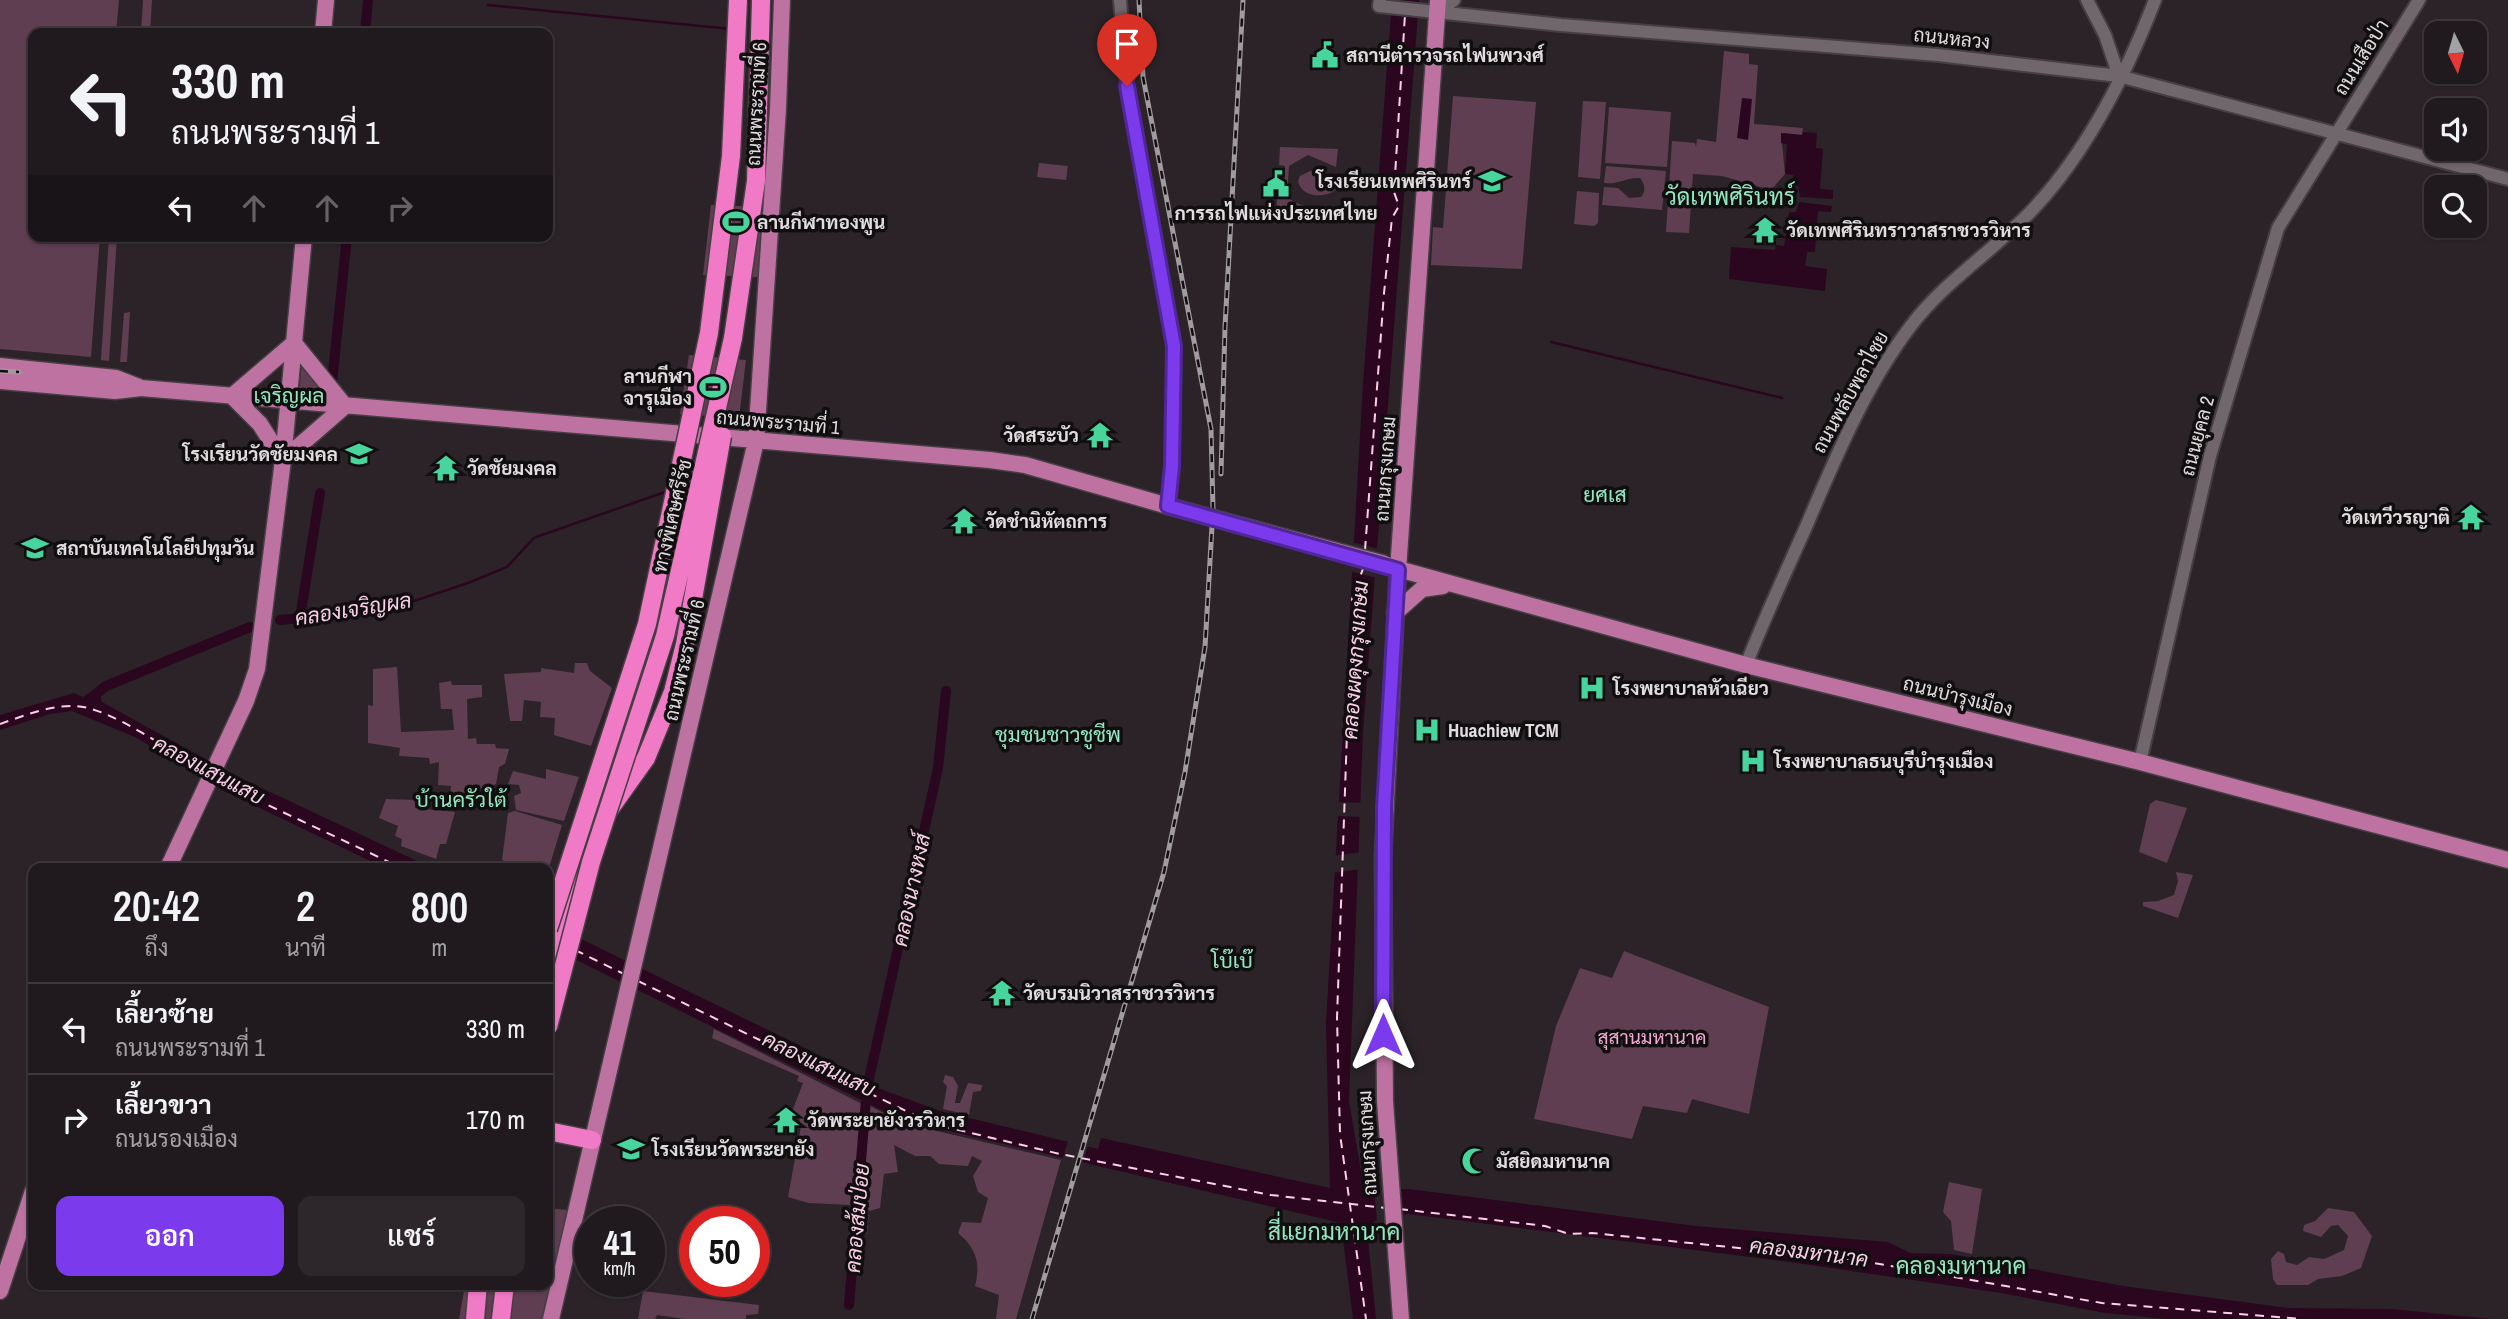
<!DOCTYPE html>
<html lang="th">
<head>
<meta charset="utf-8">
<style>
	body { margin:0; font-family:"Archivo Narrow",Sarabun,sans-serif; background:#2d272b; color:#f1f3f6; height:100vh; display:flex; flex-direction:column; font-size:26px; white-space:nowrap }
	* { box-sizing:border-box; margin:0 }
	p { font-size:23px; color:#a2a1a4 }
	.icon { flex:none; width:38px; height:38px; fill:none; stroke:currentColor; stroke-width:2; stroke-linecap:round; stroke-linejoin:round }
	.map { position:relative; flex:1; overflow:hidden }
	.panel { position:absolute; left:28px; top:863px; width:525px; height:427px; display:flex; flex-direction:column; background:#201a1e; border-radius:14px; box-shadow:0 2px 5px #0004,0 0 0 2px #3d383c }
	.panel>* { flex:none }
	.banner { position:absolute; left:28px; top:28px; width:525px; height:214px; border-radius:14px; box-shadow:0 2px 5px #0004,0 0 0 2px #3d383c; background:#201a1e; color:#f1f3f6; overflow:hidden }
	.needle { width:46px; rotate:175deg }
	.tools { position:absolute; left:2424px; top:21px; display:grid; gap:14px }
	.tools a { display:grid; place-items:center; width:63px; height:63px; border-radius:14px; background:#201a1e; box-shadow:0 2px 5px #0004,0 0 0 2px #3d383c; font-size:35px }
	.speed { position:absolute; left:574px; top:1206px; display:flex; gap:14px; font-size:35px; font-weight:700; text-align:center }
	.speed>* { display:grid; place-content:center; width:91px; height:91px; border-radius:50%; background:#201a1e; box-shadow:0 2px 5px #0004,0 0 0 2px #3d383c; line-height:1 }
	.speed small { font-size:18px; font-weight:400 }
	.speed .limit { border:10px solid #d22; background:#fff; color:#111 }
	.pin { position:absolute; display:grid; place-items:center; width:60px; height:60px; color:#fff; margin:-72px -30px; border-radius:50% 50% 50% 0; rotate:-45deg; box-shadow:0 0 7px #0007 }
	.pin .icon { rotate:45deg }
	.me { position:absolute; width:77px; margin:-38px; rotate:0deg; stroke-linejoin:round; filter:drop-shadow(0 0 5px #0008) }
	.turn { display:flex; align-items:center; gap:24px; height:147px; padding:0 28px; font-size:32px }
	.turn .icon { width:91px; height:91px; stroke-width:2.5 }
	.turn b { display:block; font-size:49px; line-height:60px }
	.lanes { display:flex; align-items:center; height:66px; padding:0 28px; background:#0003; justify-content:center; gap:35px; direction:ltr }
	.lanes .off { opacity:.35 }
	.eta { display:flex; justify-content:space-evenly; align-items:center; height:119px; text-align:center }
	.eta b { font-size:42px; font-weight:600; line-height:49px }
	.action { display:flex; gap:14px; margin-top:auto; padding:14px 28px }
	.action a { flex:1; height:80px; border-radius:14px; background:#7c3aed; color:#fff; font-size:28px; font-weight:600; line-height:80px; text-align:center }
	.action a+a { background:#2d272b; color:#f1f3f6 }
	ul { padding:0; list-style:none }
	li { display:flex; align-items:center; gap:21px; height:91px; padding:0 28px; border-top:2px solid #3d383c }
	li div { flex:1 }
	li b { display:block; font-size:26px }
	li em { font-style:normal }
	.map>svg:first-child { display:block }
	.green { fill:#5f3e51 }
	.water { fill:#2b061f }
	.pier { fill:#2b2328 }
	.lines { fill:none; stroke-linecap:round; stroke-linejoin:round }
	.stream { stroke:#2b061f; stroke-width:2.5 }
	.canal { stroke:#2b061f; stroke-width:10 }
	.ferry { stroke:#fbcfe8; stroke-width:2; stroke-dasharray:9 7; stroke-linecap:butt }
	.minor-casing { stroke:#453e42; stroke-width:16 }
	.major-casing { stroke:#453e42; stroke-width:19 }
	.highway-casing { stroke:#453e42; stroke-width:21 }
	.minor { stroke:#70666b; stroke-width:12 }
	.major { stroke:#bd72a1; stroke-width:16 }
	.highway { stroke:#f07ac5; stroke-width:18 }
	.rail-casing { stroke:#a19b9f; stroke-width:5 }
	.rail { stroke:#110e10; stroke-width:2.5; stroke-dasharray:8; stroke-linecap:butt }
	.major-bridge-casing { stroke:#453e42; stroke-width:19; stroke-linecap:butt }
	.highway-bridge-casing { stroke:#453e42; stroke-width:21; stroke-linecap:butt }
	.major-bridge { stroke:#bd72a1; stroke-width:16 }
	.highway-bridge { stroke:#f07ac5; stroke-width:18 }
	.route-casing { stroke:#51269a; stroke-width:18 }
	.route { stroke:#7c3aed; stroke-width:12 }
	.labels { text-anchor:middle; dominant-baseline:central; stroke-width:7; stroke-linejoin:round; paint-order:stroke }
	.street-label { font-size:19px; fill:#e1dcdf; stroke:#110e10 }
	.poi-label { font-size:19px; font-weight:bold; fill:#e1dcdf; stroke:#110e10; text-anchor:start }
	.park-label { font-size:19px; fill:#f1a9d4; stroke:#110e10 }
	.neighbourhood-label { font-size:21px; fill:#93e8c1; stroke:#110e10 }
	.water-label { font-size:21px; font-style:italic; fill:#fbcfe8; stroke:#110e10 }
	.quarter-label { font-size:23px; fill:#93e8c1; stroke:#110e10 }
</style>
</head>
<body>
<div class="map">
<svg width="2508" height="1319" viewBox="0 0 2508 1319">
	<rect width="100%" height="100%" fill="#2b2328"/>
	<!-- green -->
	<path class="green" d="M0,0H119L116,33H33V236H100L91,357L0,349Z
		M143,0H152L150,33H141Z
		M1724,51L1749,54V64L1758,65L1754,124L1803,128L1802,135L1781,133L1785,174L1771,190L1722,176L1693,174L1689,233L1666,232L1672,141L1695,143L1696,147L1697,139L1716,142Z
		M1453,96L1536,102L1522,269L1431,265L1433,227L1443,228Z
		M1583,101L1606,102L1600,179L1578,177Z
		M1609,107L1671,112L1667,167L1605,163Z
		M1280,147L1338,149L1336,167L1308,155L1289,166L1287,197C1302,208 1315,209 1333,207V221L1314,222V215L1276,218L1277,199H1284L1285,166L1279,165Z
		M1039,163L1068,166L1066,180L1037,177Z
		M1606,166L1666,171L1662,210L1602,205L1604,187L1618,188L1629,198L1641,197C1646,191 1645,184 1640,178C1626,177 1618,185 1604,183Z
		M1310,171L1337,177L1339,187C1328,199 1302,199 1298,181L1300,176Z
		M1577,191L1599,193L1598,223L1594,226L1574,224Z
		M711,205L763,207L759,277L703,275Z
		M109,236H117L109,361L101,360Z
		M130,312L127,362H120L124,313Z
		M689,355L746,360L739,418L680,414Z
		M302,362L330,395L299,392Z
		M575,663H587L590,671L612,688L591,746L554,735L555,718L540,717L541,702L524,700L522,721H510L504,674L541,672V668L574,673Z
		M397,667L401,732L454,730L452,709H441L439,683L451,681L452,685H482V697L467,699L468,739L476,738L477,744H495L496,748L509,749L505,764L499,767L496,784L478,790L470,809L456,808V803L450,802L451,786L438,785L439,762L430,764L429,758L399,756L400,748L368,743V705L373,706V669Z
		M546,769L579,777L564,821L516,810L514,796L521,793L519,785L508,784L513,771L546,779Z
		M386,799L416,800L415,808L455,812L446,844H440L436,859L401,846L402,839L395,836L398,826L379,818Z
		M2156,800L2187,808L2167,863L2139,852L2150,804Z
		M515,811L562,825L548,871V868H522L502,860L508,813Z
		M2176,872L2193,875L2178,918L2143,906V902L2158,901L2174,895L2178,881Z
		M1624,951L1769,1007L1749,1114L1692,1099L1687,1113L1643,1106L1632,1139L1534,1119L1556,1026L1580,968L1612,978Z
		M714,1029L866,1106L852,1260H848L851,1205L808,1203L788,1197L801,1126L799,1118L791,1114L803,1083L797,1081L799,1076L712,1038Z
		M945,1075L953,1077L958,1086L955,1103H960L968,1083L982,1085L981,1091L973,1092L969,1115L943,1109L947,1086L943,1082Z
		M870,1106L903,1123L1061,1160L1016,1319H996L999,1295L975,1286C981,1263 976,1248 958,1233L962,1222L981,1223L988,1198L978,1192L973,1176L982,1161L972,1156L968,1166L939,1164L930,1156H915L894,1145L898,1172L884,1174L880,1208L869,1211L867,1234H859Z
		M1949,1182L1982,1189L1972,1254L1954,1250L1951,1221L1943,1212Z
		M548,1208L567,1210L543,1319H459L465,1285L548,1284Z
		M2328,1208L2354,1212L2372,1236L2361,1268L2342,1276L2318,1279L2308,1285H2277L2273,1279L2271,1259L2278,1251L2284,1254L2286,1262L2297,1265L2309,1257L2324,1259L2344,1250L2348,1236L2338,1225L2331,1226L2321,1237L2303,1231L2304,1225L2315,1221Z
		M643,1291L759,1305L758,1314L746,1315V1319H685L657,1315L655,1319H638Z"/>
	<!-- water -->
	<path class="water" d="M1392,0H1419L1363,732L1349,1101L1364,1189H1409L1696,1226L1888,1242L1910,1253L1951,1254L2123,1286L2288,1308L2392,1309L2491,1319H2166L2105,1313L2001,1293L1790,1262L1408,1214L1375,1221L1367,1229L1376,1319H1353L1341,1223L902,1120L548,946V923L807,1049L875,1087L940,1111L1098,1149L1101,1138L1330,1188L1326,1024L1363,384Z
		M1742,98L1752,99L1748,140L1737,138Z
		M1803,132L1817,133L1816,148L1823,149L1820,189L1833,190V199L1800,197L1798,186L1793,185V175L1785,174L1787,144L1781,143V133L1802,135Z
		M1799,202L1832,206L1831,212L1818,211L1815,252H1807L1805,266L1827,269L1825,291L1729,279L1731,247L1775,250L1776,245L1784,246L1789,212H1796Z
		M98,687L102,702L234,775L432,868H385L220,789L135,737L72,711L50,714L0,730V715L74,693L83,697Z"/>
	<!-- pier -->
	<path class="pier" d="M1351,542L1379,549L1376,578L1349,571Z
		M1337,802L1364,803L1363,817L1336,816Z
		M1362,852L1361,869L1331,873L1332,856Z
		M1069,1138L1089,1143L1082,1165L1062,1160Z
		M1401,1186L1404,1219L1377,1222L1374,1188Z"/>
	<g class="lines">
		<!-- stream -->
		<path class="stream" d="M488,5L731,29
			M1551,342L1782,398
			M536,537L668,491
			M300,618L399,606L468,583L507,567L534,538"/>
		<!-- canal -->
		<path class="canal" d="M365,33L368,0
			M332,383L347,236
			M280,620L300,618L320,493
			M90,699L106,686L250,627
			M849,1305L867,1088L938,768L946,691"/>
		<!-- ferry -->
		<path class="ferry" d="M1365,550L1384,293L1392,218L1399,206L1394,192L1405,14
			M1364,566L1352,599L1354,635L1348,705L1337,1018L1340,1134L1366,1319
			M0,724C23,716 50,705 75,706C110,707 175,754 206,773
			M217,780H237L240,792L402,868
			M575,950L624,974
			M638,981L933,1124L1060,1154L1271,1195L1386,1208
			M1399,1209L1545,1226L1569,1234L1592,1233L1857,1260L2102,1303L2303,1319"/>
		<!-- minor casing -->
		<g class="minor-casing">
			<path id="minor" d="M1120,0L1127,86L1174,347L1172,466L1168,506
				M1380,0L1379,6L1561,25L1938,55L2119,76L2508,179
				M2087,0L2105,35L2119,76
				M1437,12L1454,0
				M1746,665C1764,619 1785,574 1805,529C1835,459 1864,388 1910,327C1945,280 1997,249 2036,206C2089,148 2127,72 2155,0
				M2140,762L2210,456L2278,228L2419,0"/>
		</g>
		<!-- major casing -->
		<g class="major-casing">
			<path id="major" d="M323,33L326,0
				M294,343L345,406
				M0,366L116,378L139,387
				M0,381L115,391L141,388L990,460L1025,465L1168,506
				M232,396L260,424L282,459
				M232,396L294,343
				M283,460L345,406
				M1391,567L1746,665L2140,762L2508,860
				M1395,613L1422,589L1443,586
				M168,868L246,701L257,669L283,460L304,236
				M0,1291L33,1191
				M551,1319L756,441L778,109L782,0
				M1401,1319L1385,1101L1383,856L1398,570L1438,0"/>
		</g>
		<!-- highway casing -->
		<g class="highway-casing">
			<path id="highway" d="M733,338L756,181L761,0
				M548,975L589,838L646,758L673,692
				M548,1131L592,1140
				M475,1319L478,1284
				M501,1319L505,1284"/>
		</g>
		<!-- minor -->
		<use href="#minor" class="minor"/>
		<!-- major -->
		<use href="#major" class="major"/>
		<!-- highway -->
		<use href="#highway" class="highway"/>
		<!-- rail casing -->
		<g class="rail-casing">
			<path id="rail" d="M0,371L19,372
				M1221,474L1225,327L1243,0
				M1032,1319L1164,872L1185,772L1205,647L1213,509L1211,429L1143,77L1139,0"/>
		</g>
		<!-- rail -->
		<use href="#rail" class="rail"/>
		<!-- major-bridge casing -->
		<g class="major-bridge-casing">
			<path id="major-bridge" d="M1168,506L1385,564"/>
		</g>
		<!-- highway-bridge casing -->
		<g class="highway-bridge-casing">
			<path id="highway-bridge" d="M673,692L685,644L722,436
				M548,929L647,624L709,333L731,156L738,0
				M548,1027L591,862L665,636L733,338"/>
		</g>
		<!-- major-bridge -->
		<use href="#major-bridge" class="major-bridge"/>
		<!-- highway-bridge -->
		<use href="#highway-bridge" class="highway-bridge"/>
	</g>
	<g class="lines">
		<!-- route casing -->
		<g class="route-casing">
			<path id="route" d="M1127,86L1174,346L1172,466L1168,506L1398,570L1384,808L1383,1035"/>
		</g>
		<!-- route -->
		<use href="#route" class="route"/>
	</g>
	<!-- icons -->
	<defs>
		<g id="civic-bare" transform="scale(2.1)"><path d="M-.6-6.5H3V-4.5H.6V-3L4-1V1h2V6H-6V1h2V-1L-.6-3ZM-1.2 2.5V6h2.4V2.5Z" fill="#48d49d" stroke="#110e10" stroke-width="2.5" paint-order="stroke"/></g>
		<g id="school-bare" transform="scale(2.1)"><path d="M0-5L7-2L0 1L-7-2ZM-4 1L0 2.5L4 1V4Q0 6-4 4Z" fill="#48d49d" stroke="#110e10" stroke-width="2.5" paint-order="stroke"/></g>
		<g id="stadium-bare" transform="scale(2.1)"><path d="M0-5a6.5 5 0 1 0 0 10a6.5 5 0 1 0 0-10ZM-3.5-1.8h7v3.6h-7Z" fill="#48d49d" stroke="#110e10" stroke-width="2.5" paint-order="stroke"/></g>
		<g id="temple-bare" transform="scale(2.1)"><path d="M0-6L5-2H3V0L6.5 2.5H4V6H1.5V3h-3V6H-4V2.5H-6.5L-3 0V-2H-5Z" fill="#48d49d" stroke="#110e10" stroke-width="2.5" paint-order="stroke"/></g>
		<g id="university-bare" transform="scale(2.1)"><path d="M0-5L7-2L0 1L-7-2ZM-4 1L0 2.5L4 1V4Q0 6-4 4Z" fill="#48d49d" stroke="#110e10" stroke-width="2.5" paint-order="stroke"/></g>
		<g id="hospital-bare" transform="scale(2.1)"><path d="M-5-5h3v3.5h4V-5h3V5h-3V1.5h-4V5h-3Z" fill="#48d49d" stroke="#110e10" stroke-width="2.5" paint-order="stroke"/></g>
		<g id="mosque-bare" transform="scale(2.1)"><path d="M3.5-4.9A6 6 0 1 0 3.5 4.9A5 5 0 1 1 3.5-4.9Z" fill="#48d49d" stroke="#110e10" stroke-width="2.5" paint-order="stroke"/></g>
	</defs>
	<g fill-rule="evenodd">
		<use href="#civic-bare" x="1325" y="55"/>
		<use href="#school-bare" x="1492" y="181"/>
		<use href="#civic-bare" x="1276" y="184"/>
		<use href="#stadium-bare" x="736" y="222"/>
		<use href="#temple-bare" x="1765" y="230"/>
		<use href="#stadium-bare" x="713" y="387"/>
		<use href="#temple-bare" x="1100" y="435"/>
		<use href="#school-bare" x="359" y="454"/>
		<use href="#temple-bare" x="446" y="468"/>
		<use href="#temple-bare" x="2471" y="517"/>
		<use href="#temple-bare" x="964" y="521"/>
		<use href="#university-bare" x="35" y="548"/>
		<use href="#hospital-bare" x="1592" y="688"/>
		<use href="#hospital-bare" x="1427" y="730"/>
		<use href="#hospital-bare" x="1753" y="761"/>
		<use href="#temple-bare" x="1002" y="993"/>
		<use href="#temple-bare" x="786" y="1120"/>
		<use href="#school-bare" x="631" y="1149"/>
		<use href="#mosque-bare" x="1475" y="1161"/>
	</g>
	<g class="labels">
		<!-- street labels -->
		<g class="street-label">
			<text transform="translate(1952 38) rotate(6)">ถนนหลวง</text>
			<text transform="translate(2361 57) rotate(-58)">ถนนเสือป่า</text>
			<text transform="translate(756 104) rotate(-87)">ถนนพระรามที่ 6</text>
			<text transform="translate(1850 392) rotate(-61)">ถนนพลับพลาไชย</text>
			<text transform="translate(778 422) rotate(5)">ถนนพระรามที่ 1</text>
			<text transform="translate(2197 436) rotate(-75)">ถนนยุคล 2</text>
			<text transform="translate(1385 469) rotate(-86)">ถนนกรุงเกษม</text>
			<text transform="translate(672 516) rotate(-77)">ทางพิเศษศรีรัช</text>
			<text transform="translate(684 660) rotate(-77)">ถนนพระรามที่ 6</text>
			<text transform="translate(1958 696) rotate(14)">ถนนบำรุงเมือง</text>
			<text transform="translate(1367 1143) rotate(-93)">ถนนกรุงเกษม</text>
		</g>
		<!-- poi labels -->
		<g class="poi-label">
			<text x="1346" y="55">สถานีตำรวจรถไฟนพวงศ์</text>
			<text x="1471" y="181" text-anchor="end">โรงเรียนเทพศิรินทร์</text>
			<text x="1276" y="213" text-anchor="middle">การรถไฟแห่งประเทศไทย</text>
			<text x="757" y="222">ลานกีฬาทองพูน</text>
			<text x="1786" y="230">วัดเทพศิรินทราวาสราชวรวิหาร</text>
			<text x="692" y="376" text-anchor="end">ลานกีฬา<tspan x="692" dy="22">จารุเมือง</tspan></text>
			<text x="1079" y="435" text-anchor="end">วัดสระบัว</text>
			<text x="338" y="454" text-anchor="end">โรงเรียนวัดชัยมงคล</text>
			<text x="467" y="468">วัดชัยมงคล</text>
			<text x="2450" y="517" text-anchor="end">วัดเทวีวรญาติ</text>
			<text x="985" y="521">วัดชำนิหัตถการ</text>
			<text x="56" y="548">สถาบันเทคโนโลยีปทุมวัน</text>
			<text x="1613" y="688">โรงพยาบาลหัวเฉียว</text>
			<text x="1448" y="730">Huachiew TCM</text>
			<text x="1774" y="761">โรงพยาบาลธนบุรีบำรุงเมือง</text>
			<text x="1023" y="993">วัดบรมนิวาสราชวรวิหาร</text>
			<text x="807" y="1120">วัดพระยายังวรวิหาร</text>
			<text x="652" y="1149">โรงเรียนวัดพระยายัง</text>
			<text x="1496" y="1161">มัสยิดมหานาค</text>
		</g>
		<!-- park labels -->
		<g class="park-label">
			<text x="1652" y="1037">สุสานมหานาค</text>
		</g>
		<!-- neighbourhood labels -->
		<g class="neighbourhood-label">
			<text x="289" y="395">เจริญผล</text>
			<text x="1605" y="494">ยศเส</text>
			<text x="1058" y="734">ชุมชนชาวชูชีพ</text>
			<text x="461" y="799">บ้านครัวใต้</text>
			<text x="1232" y="960">โบ๊เบ๊</text>
		</g>
		<!-- water labels -->
		<g class="water-label">
			<text transform="translate(353 609) rotate(-9)">คลองเจริญผล</text>
			<text transform="translate(1355 660) rotate(-86)">คลองผดุงกรุงเกษม</text>
			<text transform="translate(209 770) rotate(28)">คลองแสนแสบ</text>
			<text transform="translate(911 890) rotate(-78)">คลองนางหงส์</text>
			<text transform="translate(819 1064) rotate(26)">คลองแสนแสบ</text>
			<text transform="translate(857 1218) rotate(-85)">คลองส้มป่อย</text>
			<text transform="translate(1809 1252) rotate(7)">คลองมหานาค</text>
		</g>
		<!-- quarter labels -->
		<g class="quarter-label">
			<text x="1730" y="196">วัดเทพศิรินทร์</text>
			<text x="1334" y="1231">สี่แยกมหานาค</text>
			<text x="1961" y="1265">คลองมหานาค</text>
		</g>
	</g>
</svg>
<div class="tools">
<a><svg class="needle" viewBox="-14 -14 28 28"><path d="M0-13l5 13h-10z" fill="#e53935"/><path d="M0 13l5-13h-10z" fill="#a2a1a4"/></svg></a>
<a><svg class="icon" aria-label="sound" viewBox="0 0 24 24"><path d="M4 9h4l5-4v14l-5-4H4zM17 9q2 3 0 6"/></svg></a>
<a><svg class="icon" aria-label="search" viewBox="0 0 24 24"><circle cx="10" cy="10" r="6"/><path d="M15 15l6 6"/></svg></a>
</div>
<div class="speed"><div>41<small>km/h</small></div><div class="limit">50</div></div>
<div class="pin" style="left:1127px;top:86px;background:#d93025"><svg class="icon" aria-label="arrive" viewBox="0 0 24 24"><path d="M6 21V4h12l-3 4 3 4H6"/></svg></div>
<svg class="me" style="left:1383px;top:1035px" viewBox="-20 -20 40 40"><path d="M0-17L14 15 0 8-14 15z" fill="#7c3aed" stroke="#fff" stroke-width="4"/></svg>
<div class="banner">
<div class="turn"><svg class="icon" aria-label="left" viewBox="0 0 24 24"><path d="M17 20v-9H6M10 6l-5 5 5 5"/></svg><div><b>330 m</b>ถนนพระรามที่ 1</div></div>
<div class="lanes"><svg class="icon" aria-label="left" viewBox="0 0 24 24"><path d="M17 20v-9H6M10 6l-5 5 5 5"/></svg><svg class="icon off" aria-label="ahead" viewBox="0 0 24 24"><path d="M12 20V5M6 11l6-6 6 6"/></svg><svg class="icon off" aria-label="ahead" viewBox="0 0 24 24"><path d="M12 20V5M6 11l6-6 6 6"/></svg><svg class="icon off" aria-label="right" viewBox="0 0 24 24"><path d="M7 20v-9h11M14 6l5 5-5 5"/></svg></div>
</div>
<section class="panel">
<div class="eta">
<div><b>20:42</b><p>ถึง</p></div>
<div><b>2</b><p>นาที</p></div>
<div><b>800</b><p>m</p></div>
</div>
<ul>
<li><svg class="icon" aria-label="left" viewBox="0 0 24 24"><path d="M17 20v-9H6M10 6l-5 5 5 5"/></svg><div><b>เลี้ยวซ้าย</b><p>ถนนพระรามที่ 1</p></div><em>330 m</em></li>
<li><svg class="icon" aria-label="right" viewBox="0 0 24 24"><path d="M7 20v-9h11M14 6l5 5-5 5"/></svg><div><b>เลี้ยวขวา</b><p>ถนนรองเมือง</p></div><em>170 m</em></li>
</ul>
<div class="action"><a>ออก</a><a>แชร์</a></div>
</section>
</div>
</body>
</html>
